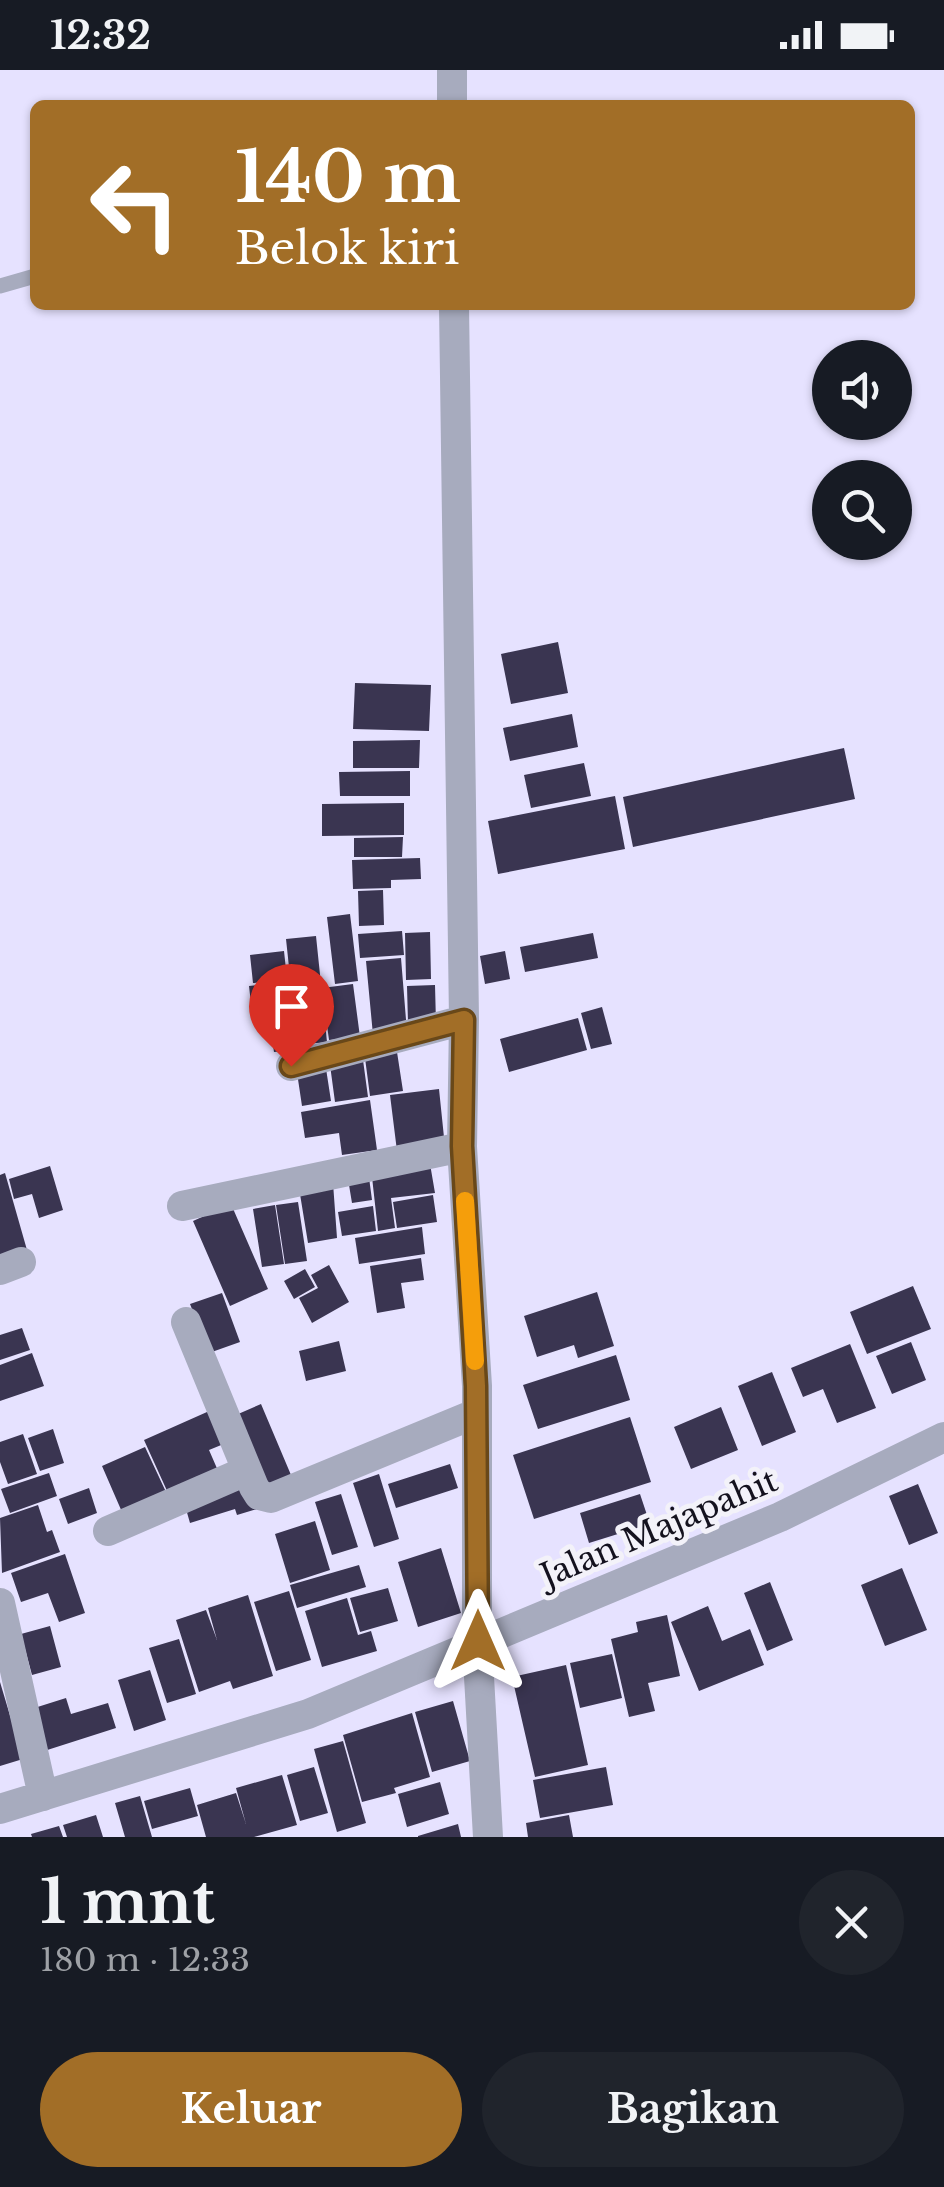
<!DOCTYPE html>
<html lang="id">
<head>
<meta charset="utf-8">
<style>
	body { margin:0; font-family:"Libre Baskerville",serif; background:#20242c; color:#f1f3f6; height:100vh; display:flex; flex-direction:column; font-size:38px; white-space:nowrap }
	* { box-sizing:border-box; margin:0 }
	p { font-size:32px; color:#9ea1a6 }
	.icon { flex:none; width:55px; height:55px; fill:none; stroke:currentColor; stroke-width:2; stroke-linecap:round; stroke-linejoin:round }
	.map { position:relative; height:1767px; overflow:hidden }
	.details { display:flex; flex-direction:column; background:#171b24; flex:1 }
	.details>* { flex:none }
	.banner { position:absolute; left:30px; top:30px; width:885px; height:210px; border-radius:15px; box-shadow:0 2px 8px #0004; background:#a26e27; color:#fff; overflow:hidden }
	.controls { position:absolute; left:812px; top:270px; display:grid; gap:20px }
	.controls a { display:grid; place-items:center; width:100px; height:100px; border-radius:50%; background:#171b24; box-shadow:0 2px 8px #0004; font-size:50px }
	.pin { position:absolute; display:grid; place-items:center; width:85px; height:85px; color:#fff; margin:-102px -42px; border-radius:50% 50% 50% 0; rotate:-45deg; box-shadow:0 0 10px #0007 }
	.pin .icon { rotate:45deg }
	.me { position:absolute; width:110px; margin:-55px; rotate:0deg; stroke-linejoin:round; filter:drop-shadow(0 0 8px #0008) }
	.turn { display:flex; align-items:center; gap:35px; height:210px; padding:0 40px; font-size:45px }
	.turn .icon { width:130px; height:130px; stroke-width:2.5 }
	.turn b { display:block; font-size:70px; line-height:85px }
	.round { display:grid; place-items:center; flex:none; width:105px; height:105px; border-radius:52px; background:#20242c }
	.headline { display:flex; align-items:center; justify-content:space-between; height:170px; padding:0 40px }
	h1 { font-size:60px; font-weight:700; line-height:75px }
	.primary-button { display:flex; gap:20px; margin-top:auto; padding:20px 40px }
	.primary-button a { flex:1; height:115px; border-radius:60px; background:#a26e27; color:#fff; font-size:40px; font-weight:700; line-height:115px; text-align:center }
	.primary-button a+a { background:#20242c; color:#f1f3f6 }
	.status { display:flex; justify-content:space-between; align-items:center; height:70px; padding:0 50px; background:#171b24; direction:ltr }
	.status svg { height:28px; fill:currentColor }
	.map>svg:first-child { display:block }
	.building { fill:#3a3551 }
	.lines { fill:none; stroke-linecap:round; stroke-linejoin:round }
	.service { stroke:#a7abbe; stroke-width:15 }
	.minor { stroke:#a7abbe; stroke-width:30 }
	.route-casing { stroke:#694819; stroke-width:25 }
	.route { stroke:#a26e27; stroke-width:18 }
	.slow { stroke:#f59e0b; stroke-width:18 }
	.labels { text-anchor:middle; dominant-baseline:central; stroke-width:10; stroke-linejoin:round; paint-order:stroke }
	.street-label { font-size:32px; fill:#14121e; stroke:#f3f2f9 }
</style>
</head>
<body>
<div class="status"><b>12:32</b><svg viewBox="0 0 49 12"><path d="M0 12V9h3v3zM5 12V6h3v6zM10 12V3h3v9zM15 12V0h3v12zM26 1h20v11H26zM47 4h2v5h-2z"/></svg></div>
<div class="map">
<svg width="944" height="1767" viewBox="0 0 944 1767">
	<rect width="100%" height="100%" fill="#e6e2ff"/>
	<!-- building -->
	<path class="building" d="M558,572L568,623L511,634L501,584Z
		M355,613L431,615L429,661L353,659Z
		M572,644L578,677L510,691L503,658Z
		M420,670L419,698H353V671Z
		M844,678L855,729L633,777L623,727Z
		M584,693L591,726L531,738L524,705Z
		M410,701V726H340L339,702Z
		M615,726L625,779L498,804L488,751Z
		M404,733V765L322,766V734Z
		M403,767L402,787H354V768Z
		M420,788L421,809L391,810V818L353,819L352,790Z
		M383,820L384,855L359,856L358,821Z
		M350,844L358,911L335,914L327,847Z
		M402,861L404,885L360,888L358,864Z
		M430,862L431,909L406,910L405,863Z
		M593,863L598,888L525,902L520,877Z
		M316,866L327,972L297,975L290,918L304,916H291L286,869Z
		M284,881L287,909L253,913L250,885Z
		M505,881L510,909L485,914L480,886Z
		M401,888L407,962L373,965L366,891Z
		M285,912L293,980L274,982L268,940L252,942L249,916Z
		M353,914L360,967L329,970L322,918Z
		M435,915L436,953H408L407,916Z
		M602,937L612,974L591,979L581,943Z
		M578,948L587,980L509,1002L500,969Z
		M397,982L403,1021L370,1026L365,988Z
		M363,990L368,1027L335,1032L330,995Z
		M325,992L331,1031L302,1036L296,996Z
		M439,1019L445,1077L397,1081L390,1025Z
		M370,1030L377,1080L342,1085L339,1063L305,1068L301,1042Z
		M429,1088L435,1123L391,1128L395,1158L378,1161L371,1098Z
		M50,1096L63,1140L39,1148L32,1124L14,1129L9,1109Z
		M368,1100L372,1130L352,1133L347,1103Z
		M5,1103L27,1180L0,1187V1105Z
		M333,1113L337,1168L308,1173L299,1118Z
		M433,1125L437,1152L397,1158L393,1132Z
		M298,1132L307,1191L285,1194L276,1135Z
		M231,1134L268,1219L230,1236L193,1151Z
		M275,1135L284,1194L262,1197L253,1139Z
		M373,1136L376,1161L342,1166L338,1142Z
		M422,1157L425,1184L359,1194L355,1168Z
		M421,1188L424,1210L401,1213L405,1238L377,1243L370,1196Z
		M329,1195L349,1232L312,1253L299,1228L318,1218L311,1205Z
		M305,1199L315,1217L294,1229L284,1211Z
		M913,1216L931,1259L867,1284L850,1242Z
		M597,1222L614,1276L578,1288L574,1275L537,1287L524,1246Z
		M222,1223L240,1272L209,1283L190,1234Z
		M22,1258L30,1280L0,1290V1265Z
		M339,1271L346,1301L306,1311L299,1281Z
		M911,1272L926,1310L892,1324L876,1286Z
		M850,1274L876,1338L837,1353L823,1319L803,1327L791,1298Z
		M32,1283L44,1316L0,1331V1295Z
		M616,1285L630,1330L538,1359L523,1315Z
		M772,1302L796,1362L762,1376L738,1316Z
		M261,1334L291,1405L259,1419L229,1348Z
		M721,1337L738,1380L691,1399L674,1357Z
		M216,1338L231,1371L209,1380L219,1403L168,1423L144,1370Z
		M630,1347L651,1412L534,1449L513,1385Z
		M53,1359L64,1393L40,1401L28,1368Z
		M23,1364L37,1404L8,1414L0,1392V1372Z
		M145,1377L166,1422L122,1442L102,1396Z
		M450,1394L458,1418L396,1438L388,1414Z
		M49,1403L57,1426L10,1443L1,1419Z
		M379,1404L399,1469L374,1477L353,1413Z
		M247,1406L257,1439L237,1445L235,1439L190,1453L184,1432Z
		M918,1414L938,1463L909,1475L889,1426Z
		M89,1418L97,1443L68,1454L59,1429Z
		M341,1424L358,1477L332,1485L315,1432Z
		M640,1424L650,1454L589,1473L580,1443Z
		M38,1435L47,1462L52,1460L60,1482L2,1503L0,1448Z
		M315,1451L330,1500L290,1513L275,1464Z
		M441,1478L461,1543L418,1557L398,1492Z
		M65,1484L85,1543L59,1552L48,1523L21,1532L11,1503Z
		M359,1495L366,1517L297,1538L290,1515Z
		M902,1498L927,1560L885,1576L861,1515Z
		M770,1512L793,1570L767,1581L744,1523Z
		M388,1518L398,1551L360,1562L350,1528Z
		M289,1521L311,1590L276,1601L254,1532Z
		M248,1525L273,1606L233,1619L230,1611L199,1622L176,1550L206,1540L217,1570L208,1538Z
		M347,1528L358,1565L371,1561L377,1581L322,1597L305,1541Z
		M708,1536L722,1571L750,1559L764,1595L699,1621L671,1552Z
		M667,1545L680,1606L648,1613L655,1641L629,1647L611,1569L638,1562L636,1552Z
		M50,1556L61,1597L32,1605L21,1564Z
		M179,1569L196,1624L167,1633L149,1578Z
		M612,1584L622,1628L580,1638L570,1593Z
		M566,1595L588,1695L535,1707L512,1607Z
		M150,1600L166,1650L134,1661L118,1610Z
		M0,1612L23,1689L0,1696Z
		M66,1628L71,1644L108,1633L116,1658L41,1682L28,1640Z
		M453,1631L470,1691L432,1702L415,1642Z
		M412,1643L430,1707L394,1718L396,1723L362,1732L343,1665Z
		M343,1671L366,1753L337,1762L314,1679Z
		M314,1697L328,1743L300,1751L287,1705Z
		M606,1697L613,1735L540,1748L533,1710Z
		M282,1705L297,1755L254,1767H206L197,1735L236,1723L246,1754L236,1718Z
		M440,1712L449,1744L407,1757L398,1724Z
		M190,1718L198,1746L152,1759L144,1731Z
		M140,1726L152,1767H125L115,1733Z
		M96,1745L103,1767H67L63,1755Z
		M569,1745L573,1767H528L526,1753Z
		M458,1754L461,1767H418V1766Z
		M59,1756L63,1767H32L31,1764Z"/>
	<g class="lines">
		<!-- service -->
		<path class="service" d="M0,216L35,206"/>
		<!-- minor -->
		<path class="minor" d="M452,35V0
			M454,235L464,950L462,1077L477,1316V1571L488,1767
			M291,996L464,950
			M182,1136L462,1077
			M0,1200L21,1192
			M186,1252L254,1417L259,1425L271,1428L477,1343
			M108,1461L246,1401
			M0,1533L43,1726
			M0,1739L308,1644L780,1447L944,1367"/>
	</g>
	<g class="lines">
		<!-- route casing -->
		<g class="route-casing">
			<path id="route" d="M291,996L464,950L462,1076L476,1316L478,1571"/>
		</g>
		<!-- route -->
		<use href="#route" class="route"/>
		<!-- slow -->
		<path class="slow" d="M465,1131L475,1291"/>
	</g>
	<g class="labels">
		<!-- street labels -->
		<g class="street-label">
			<text transform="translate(659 1458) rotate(-23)">Jalan Majapahit</text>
		</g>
	</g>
</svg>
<div class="controls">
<a><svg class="icon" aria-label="sound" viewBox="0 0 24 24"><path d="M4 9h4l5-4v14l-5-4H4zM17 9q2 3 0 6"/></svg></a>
<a><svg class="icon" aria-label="search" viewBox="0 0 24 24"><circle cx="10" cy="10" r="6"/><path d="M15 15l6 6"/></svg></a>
</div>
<div class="pin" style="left:291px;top:996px;background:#d93025"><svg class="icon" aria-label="arrive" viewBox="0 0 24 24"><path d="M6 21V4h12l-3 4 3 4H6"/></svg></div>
<svg class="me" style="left:478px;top:1571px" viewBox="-20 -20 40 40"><path d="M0-17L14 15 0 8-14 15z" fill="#a26e27" stroke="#fff" stroke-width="4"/></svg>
<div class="banner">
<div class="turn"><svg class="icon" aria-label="left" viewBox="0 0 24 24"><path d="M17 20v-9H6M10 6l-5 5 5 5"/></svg><div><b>140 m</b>Belok kiri</div></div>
</div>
</div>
<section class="details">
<div class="headline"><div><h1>1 mnt</h1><p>180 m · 12:33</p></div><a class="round"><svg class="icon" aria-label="close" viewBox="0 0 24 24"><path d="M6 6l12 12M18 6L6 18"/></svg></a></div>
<div class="primary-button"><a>Keluar</a><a>Bagikan</a></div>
</section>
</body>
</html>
